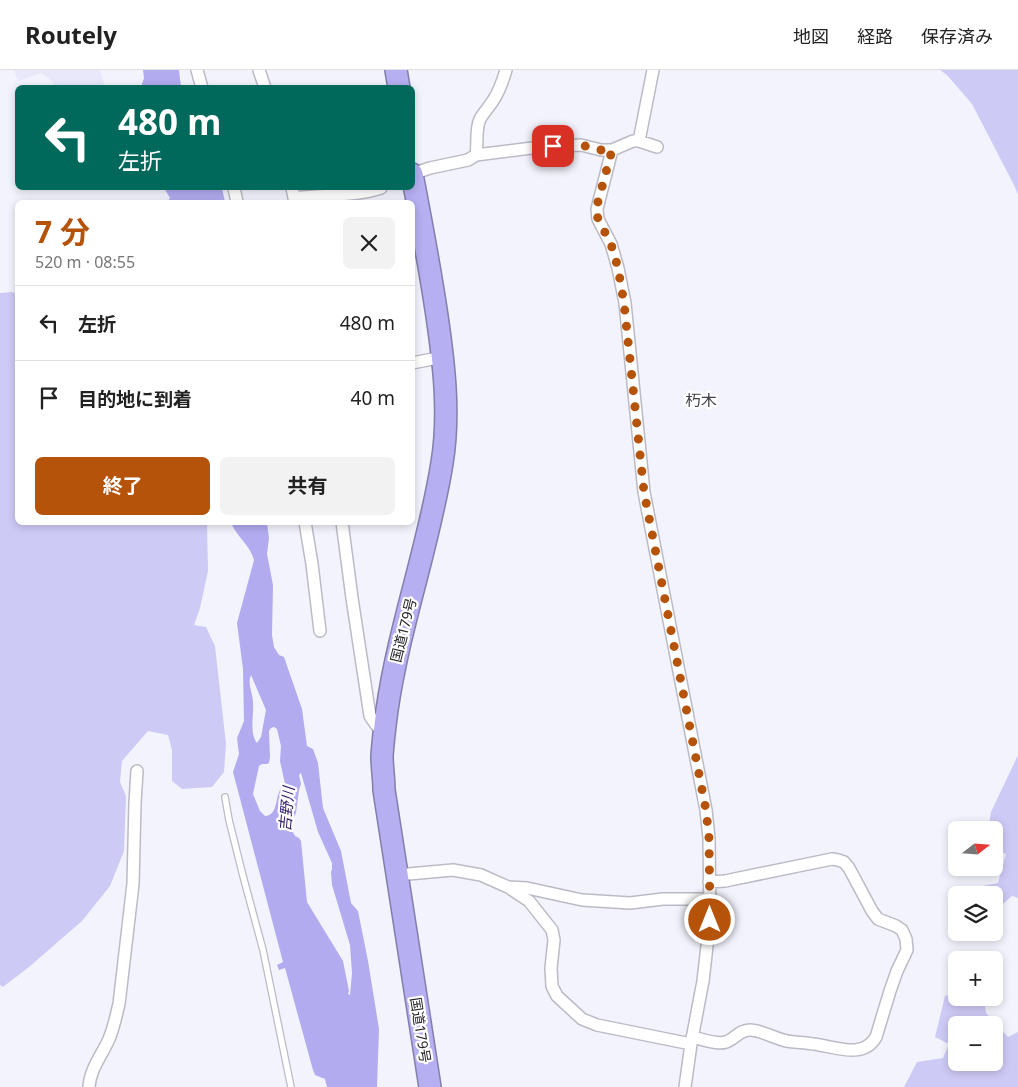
<!DOCTYPE html>
<html lang="ja">
<head>
<meta charset="utf-8">
<style>
	body { margin:0; font-family:"Noto Sans","Noto Sans JP",sans-serif; background:#f2f2f2; color:#222; height:100vh; display:flex; flex-direction:column; font-size:19px; white-space:nowrap }
	* { box-sizing:border-box; margin:0 }
	p { font-size:16px; color:#767676 }
	.icon { flex:none; width:28px; height:28px; fill:none; stroke:currentColor; stroke-width:2; stroke-linecap:round; stroke-linejoin:round }
	.map { position:relative; flex:1; overflow:hidden }
	.side { position:absolute; left:15px; top:130px; width:400px; height:325px; display:flex; flex-direction:column; background:#fff; border-radius:8px; box-shadow:0 2px 8px #0003 }
	.side>* { flex:none }
	.guide { position:absolute; left:15px; top:15px; width:400px; height:105px; border-radius:8px; box-shadow:0 2px 8px #0003; background:#00695c; color:#fff; overflow:hidden }
	.needle { width:32px; rotate:73deg }
	.tools { position:absolute; left:948px; top:751px; display:grid; gap:10px }
	.tools a { display:grid; place-items:center; width:55px; height:55px; border-radius:8px; background:#fff; box-shadow:0 2px 8px #0003; font-size:25px }
	.pin { position:absolute; display:grid; place-items:center; width:42px; height:42px; color:#fff; margin:-21px; border-radius:10px; box-shadow:0 2px 8px #0006 }
	.me { position:absolute; width:55px; margin:-28px; rotate:0deg; stroke-linejoin:round; filter:drop-shadow(0 0 4px #0008) }
	.turn { display:flex; align-items:center; gap:18px; height:105px; padding:0 20px; font-size:22px }
	.turn .icon { width:65px; height:65px; stroke-width:2.5 }
	.turn b { display:block; font-size:35px; line-height:42px }
	.round { display:grid; place-items:center; flex:none; width:52px; height:52px; border-radius:8px; background:#f2f2f2 }
	.overview { display:flex; align-items:center; justify-content:space-between; height:85px; padding:0 20px }
	h1 { font-size:30px; font-weight:700; line-height:38px; color:#b45309 }
	.action { display:flex; gap:10px; margin-top:auto; padding:10px 20px }
	.action a { flex:1; height:58px; border-radius:8px; background:#b45309; color:#fff; font-size:20px; font-weight:700; line-height:58px; text-align:center }
	.action a+a { background:#f2f2f2; color:#222 }
	ul { padding:0; list-style:none }
	li { display:flex; align-items:center; gap:15px; height:75px; padding:0 20px; border-top:1px solid #e0e0e0 }
	li div { flex:1 }
	li b { display:block; font-size:19px }
	li em { font-style:normal }
	header { display:flex; align-items:center; gap:30px; box-sizing:border-box; height:70px; padding:0 25px; background:#fff; border-bottom:1px solid #e0e0e0 }
	header strong { font-size:24px }
	nav { display:flex; gap:28px; margin-inline-start:auto; font-size:18px }
	.map>svg:first-child { display:block }
	.built { fill:#e9e8fa }
	.green { fill:#cecaf6; fill-rule:evenodd }
	.water { fill:#b2abef; fill-rule:evenodd }
	.lines { fill:none; stroke-linecap:round; stroke-linejoin:round }
	.lane-casing { stroke:#bcbbc5; stroke-width:8 }
	.street-casing { stroke:#bcbbc5; stroke-width:14 }
	.highway-casing { stroke:#837eaa; stroke-width:24 }
	.lane { stroke:#fff; stroke-width:5.5 }
	.street { stroke:#fff; stroke-width:11 }
	.highway { stroke:#b6aff1; stroke-width:21 }
	.route { stroke:#b45309; stroke-width:9; stroke-dasharray:0 16.2 }
	.labels { text-anchor:middle; dominant-baseline:central; stroke-width:4.5; stroke-linejoin:round; paint-order:stroke }
	.street-label { font-size:14px; fill:#242327; stroke:#fff }
	.water-label { font-size:15px; font-style:italic; fill:#311d6b; stroke:#fff }
	.quarter-label { font-size:16px; fill:#43424a; stroke:#fff }
</style>
</head>
<body>
<header>
<strong>Routely</strong>
<nav><a>地図</a><a>経路</a><a>保存済み</a></nav>
</header>
<div class="map">
<svg width="1018" height="1017" viewBox="0 0 1018 1017">
	<rect width="100%" height="100%" fill="#f3f3fd"/>
	<!-- built -->
	<path class="built" d="M14,0H100L105,17H56L50,9L41,3L18,11Z"/>
	<!-- green -->
	<path class="green" d="M940,0H1018V125L1015,117L972,34L947,5Z
		M12,222L18,224V452L207,453L208,501L200,538L194,555L206,557L215,576L226,674L224,702L212,717L182,719L172,711V680L168,665L148,661L122,691L120,712L126,726L124,781L110,816L82,851L29,897L3,917L0,915V223Z
		M1018,685V828L1012,826L994,842V825H964L972,818L998,813L1006,784L994,779V760H988L991,742Z
		M956,923V928H984L986,943L1008,967L1018,962V1017H904L917,992L943,988L949,974L935,967L945,926ZM956,955H994V992H956Z"/>
	<!-- water -->
	<path class="water" d="M143,0H179L181,17H141L144,8Z
		M164,118H222L225,132H167L170,128Z
		M231,453H267L269,468L267,484L273,515L272,565L274,577L279,585L284,587L302,639L307,676L313,679L318,693L323,738L341,781L351,833L358,841L368,891L379,959L377,1017H327L325,1009L315,1005L313,1000L285,898L279,900L277,895L283,892L233,702L239,684L237,668L244,651L243,599L237,553L254,490C250,475 237,467 231,453ZM251,605L266,640L261,667L257,673C249,663 254,645 253,633C253,623 247,614 251,605ZM274,657L277,659L281,676L280,691L285,714C283,716 281,718 280,720C275,729 278,745 265,746L260,741L253,724L259,696L262,694H267L269,693L270,687L269,661L271,658ZM301,703L318,762L332,793V799L331,802L332,815L350,875L352,903L350,925L348,924L349,921L343,891L307,832L301,771L299,768L295,766L291,759V752L296,743L299,720L301,714L299,705Z"/>
	<g class="lines">
		<!-- lane casing -->
		<g class="lane-casing">
			<path id="lane" d="M225,727L229,750L243,806L263,880L291,1017"/>
		</g>
		<!-- street casing -->
		<g class="street-casing">
			<path id="street" d="M197,0L202,18
				M259,0L265,18
				M639,71L653,0
				M612,80L597,139L598,149L611,174L618,198L625,233L644,422L706,740L709,768L710,850L703,911L691,974L685,1017
				M476,85L540,77L581,75L601,80H612L633,71H639L657,77
				M412,104L430,98L468,90L476,85C478,73 475,60 480,49C484,42 490,36 494,29C500,20 503,10 506,0
				M234,118L237,132
				M292,118L295,132
				M294,128C322,124 354,127 381,118
				M412,293L443,287
				M305,452L312,494L320,561
				M342,452L352,528L370,646L377,656L384,660
				M397,805L453,800L481,805L508,817L529,831L552,860L554,870L551,898L552,916L557,926L582,949L597,955L691,974
				M508,817L527,818L582,830L630,833L663,829H711
				M692,967C702,969 717,975 726,972C735,969 739,960 750,960C760,960 772,967 783,970C792,973 803,972 813,974C834,976 863,990 876,967L890,921L897,901L907,880L906,869L902,860L896,856L878,849L872,841L849,798L844,792L838,790L832,789L725,811L709,812
				M89,1017C90,999 102,985 109,969C114,957 116,946 119,934L133,814L135,733L137,701"/>
		</g>
		<!-- highway casing -->
		<g class="highway-casing">
			<path id="highway" d="M396,0L399,18
				M412,104C421,151 430,198 437,246C444,294 450,344 442,393C429,476 399,556 387,640C385,655 383,670 382,686C382,697 384,708 384,720L430,1017"/>
		</g>
		<!-- lane -->
		<use href="#lane" class="lane"/>
		<!-- street -->
		<use href="#street" class="street"/>
		<!-- highway -->
		<use href="#highway" class="highway"/>
	</g>
	<g class="lines">
		<!-- route -->
		<path class="route" d="M553,76L581,75L601,80H612L596,139L598,149L611,174L618,198L624,233L644,422L706,740L709,768L710,850"/>
	</g>
	<g class="labels">
		<!-- street labels -->
		<g class="street-label">
			<text transform="translate(403 560) rotate(-76)">国道179号</text>
			<text transform="translate(421 960) rotate(81)">国道179号</text>
		</g>
		<!-- water labels -->
		<g class="water-label">
			<text transform="translate(286 739) rotate(-85)">吉野川</text>
		</g>
		<!-- quarter labels -->
		<g class="quarter-label">
			<text x="701" y="330">朽木</text>
		</g>
	</g>
</svg>
<div class="tools">
<a><svg class="needle" viewBox="-14 -14 28 28"><path d="M0-13l5 13h-10z" fill="#e53935"/><path d="M0 13l5-13h-10z" fill="#767676"/></svg></a>
<a><svg class="icon" aria-label="layers" viewBox="0 0 24 24"><path d="M12 4l9 5-9 5-9-5zM3 14l9 5 9-5"/></svg></a>
<a>+</a>
<a>−</a>
</div>
<div class="pin" style="left:553px;top:76px;background:#d93025"><svg class="icon" aria-label="arrive" viewBox="0 0 24 24"><path d="M6 21V4h12l-3 4 3 4H6"/></svg></div>
<svg class="me" style="left:710px;top:850px" viewBox="-20 -20 40 40"><circle r="17" fill="#b45309" stroke="#fff" stroke-width="3"/><path d="M0-11L8 9 0 5-8 9z" fill="#fff"/></svg>
<div class="guide">
<div class="turn"><svg class="icon" aria-label="left" viewBox="0 0 24 24"><path d="M17 20v-9H6M10 6l-5 5 5 5"/></svg><div><b>480 m</b>左折</div></div>
</div>
<section class="side">
<div class="overview"><div><h1>7 分</h1><p>520 m · 08:55</p></div><a class="round"><svg class="icon" aria-label="close" viewBox="0 0 24 24"><path d="M6 6l12 12M18 6L6 18"/></svg></a></div>
<ul>
<li><svg class="icon" aria-label="left" viewBox="0 0 24 24"><path d="M17 20v-9H6M10 6l-5 5 5 5"/></svg><div><b>左折</b></div><em>480 m</em></li>
<li><svg class="icon" aria-label="arrive" viewBox="0 0 24 24"><path d="M6 21V4h12l-3 4 3 4H6"/></svg><div><b>目的地に到着</b></div><em>40 m</em></li>
</ul>
<div class="action"><a>終了</a><a>共有</a></div>
</section>
</div>
</body>
</html>
